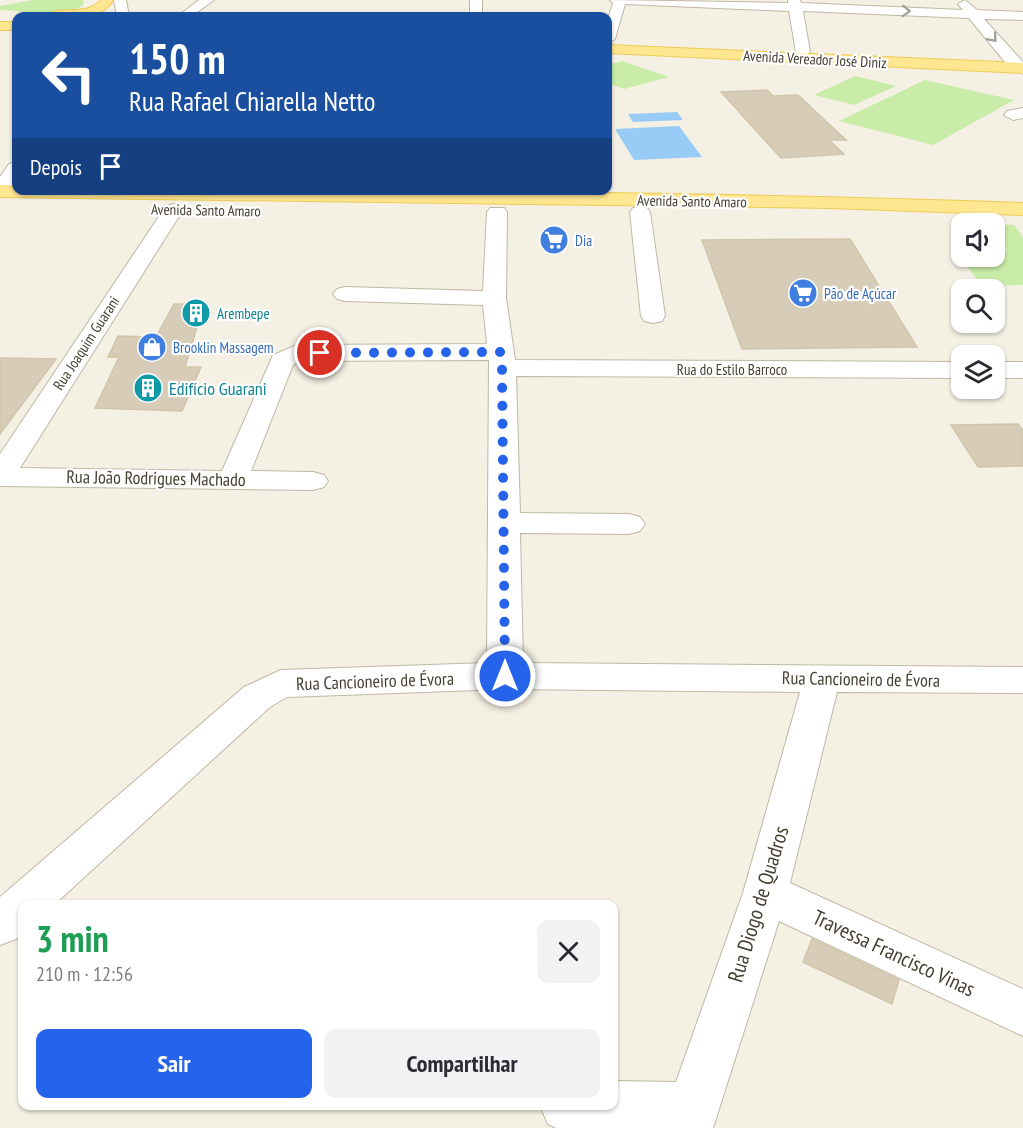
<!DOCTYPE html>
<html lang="pt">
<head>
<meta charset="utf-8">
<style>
	body { margin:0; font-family:"PT Sans Narrow",sans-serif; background:#f2f2f3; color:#2b2b33; height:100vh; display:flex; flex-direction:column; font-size:22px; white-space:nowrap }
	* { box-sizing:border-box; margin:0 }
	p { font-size:20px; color:#7c7c81 }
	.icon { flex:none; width:33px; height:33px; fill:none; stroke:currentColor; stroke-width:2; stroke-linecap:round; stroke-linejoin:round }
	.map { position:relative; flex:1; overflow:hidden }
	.sheet { position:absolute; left:18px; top:900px; width:600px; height:210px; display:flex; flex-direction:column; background:#fff; border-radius:12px; box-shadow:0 2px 4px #0004 }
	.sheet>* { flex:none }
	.banner { position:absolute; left:12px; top:12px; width:600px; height:183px; border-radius:12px; box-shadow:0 2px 4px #0004; background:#1a4fa0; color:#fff; overflow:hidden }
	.fabs { position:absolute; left:951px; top:213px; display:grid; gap:12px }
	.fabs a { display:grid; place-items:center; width:54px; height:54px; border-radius:12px; background:#fff; box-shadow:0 2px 4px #0004; font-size:30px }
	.pin { position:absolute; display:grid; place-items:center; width:51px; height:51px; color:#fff; margin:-26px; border:3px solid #fff; border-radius:50%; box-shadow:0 2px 6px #0007 }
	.me { position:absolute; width:66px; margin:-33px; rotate:0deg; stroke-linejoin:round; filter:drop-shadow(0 0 4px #0008) }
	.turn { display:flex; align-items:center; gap:21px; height:126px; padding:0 18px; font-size:27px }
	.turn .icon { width:78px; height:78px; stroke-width:2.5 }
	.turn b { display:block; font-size:42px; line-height:51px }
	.then { display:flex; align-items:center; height:57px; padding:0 18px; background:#0003; gap:12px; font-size:22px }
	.round { display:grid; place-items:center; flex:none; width:63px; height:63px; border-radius:12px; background:#f2f2f3 }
	.head { display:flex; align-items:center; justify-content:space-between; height:102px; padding:0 18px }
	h1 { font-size:36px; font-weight:700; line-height:45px; color:#1e9e55 }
	.primary-button { display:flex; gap:12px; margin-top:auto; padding:12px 18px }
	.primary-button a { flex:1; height:69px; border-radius:12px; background:#2563eb; color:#fff; font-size:24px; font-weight:700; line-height:69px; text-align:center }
	.primary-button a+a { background:#f2f2f3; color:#2b2b33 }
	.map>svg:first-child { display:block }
	.green { fill:#c9eca8 }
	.water { fill:#99cbf7 }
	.building { fill:#d6ccb8; stroke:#d2c5ab; stroke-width:1.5 }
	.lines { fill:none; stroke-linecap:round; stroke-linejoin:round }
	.minor-casing { stroke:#c0b8a5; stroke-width:2 }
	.major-casing { stroke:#efcb56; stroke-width:2 }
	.minor { fill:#fff; fill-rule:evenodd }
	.major { fill:#ffe791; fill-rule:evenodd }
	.oneway { stroke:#a2a099 }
	.route { stroke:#2563eb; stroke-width:10; stroke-dasharray:0 18 }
	.labels { text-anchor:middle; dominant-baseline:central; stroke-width:4.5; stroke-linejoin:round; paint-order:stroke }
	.far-street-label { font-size:15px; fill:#464033; stroke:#fff }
	.far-shop-label { font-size:15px; fill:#366cbe; stroke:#fff; text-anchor:start }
	.far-culture-label { font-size:15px; fill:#0d838f; stroke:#fff; text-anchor:start }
	.culture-label { font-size:18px; fill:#0d838f; stroke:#fff; text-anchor:start }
	.street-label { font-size:18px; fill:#464033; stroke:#fff }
	.near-street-label { font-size:21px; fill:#464033; stroke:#fff }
</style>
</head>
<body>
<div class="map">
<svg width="1023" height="1128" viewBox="0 0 1023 1128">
	<rect width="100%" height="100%" fill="#f4f0e4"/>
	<!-- green -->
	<path class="green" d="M33,0H83L84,4C70,18 19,11 0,10V6Z
		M622,61L669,77L624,89L608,83V65Z
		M855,76L896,86L854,105L814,95Z
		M925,80L1014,100L933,145L839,121Z
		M995,224L1014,225L1023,237V285L982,286L962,259L1006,258L1003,255L1007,248L995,241Z"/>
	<!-- water -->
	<path class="water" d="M677,112L683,120L633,122L628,114Z
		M679,126L702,157L634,160L615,129Z"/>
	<!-- building -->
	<path class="building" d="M767,90L773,96L798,95L846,140H829L844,154L781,158L721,92Z
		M850,239L917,347L742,349L702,240Z
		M174,304H204L185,367H201L182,411L95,408L119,357H108L118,336L156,337Z
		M0,358L56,359L0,434Z
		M1018,424L1023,431V466L978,467L951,425Z
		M812,939L899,980L892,1004L803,962Z"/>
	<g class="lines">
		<!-- minor casing -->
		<g class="minor-casing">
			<path id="minor" d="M114,0H126L129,16H117Z
				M199,0H214L192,16H178Z
				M470,0H482V16H470Z
				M610,0L788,3V0H800L801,3L963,10L958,4L965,0L977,10L1023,12V20L984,19L1023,62V74L1005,62L969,18L803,11L810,52L803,56L796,52L789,11L625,4L615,39L608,43V19L613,3Z
				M1023,108V118L1013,120L1004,115L1007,111Z
				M16,162V181L7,195L0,197V177L9,164Z
				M173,204L180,206L183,210L20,468L222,471L273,355L297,345L487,344L483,305L345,301L337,299L333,294L337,289L345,287L483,291L487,212L490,208H504L507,212L506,298L515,360L962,362V378L516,376L520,513L629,514L640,517L645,524L640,531L629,534L520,533L523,663L1023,667V693L837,692L790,883L1023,989V1036L779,921L713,1128H556L548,1124L540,1106H614V1081L676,1082L743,893L800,692L505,689L287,697L270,707L55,904H22V934L16,939L0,945V897L244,687L281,670L487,663L489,360L301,361L293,365L251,471L313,472L324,475L328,481L324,487L313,490L0,486V454L166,206Z
				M640,206L647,208L650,212L665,316L662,321L653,323L644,321L641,316L630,212L633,208Z
				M994,362H1023V378H994Z"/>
		</g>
		<!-- major casing -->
		<g class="major-casing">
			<path id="major" d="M101,0H113C101,22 68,18 46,16C59,4 85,18 101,0Z
				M0,22H16V30H0Z
				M608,45L1023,63V73L608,53Z
				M0,185H16V190C352,190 688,191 1023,203V215L831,208L0,197Z"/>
		</g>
		<!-- minor -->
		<use href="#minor" class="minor"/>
		<!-- major -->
		<use href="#major" class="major"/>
	</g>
	<!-- one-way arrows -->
	<defs><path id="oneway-chevron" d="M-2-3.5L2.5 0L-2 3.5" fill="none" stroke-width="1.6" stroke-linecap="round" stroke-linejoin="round" transform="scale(1.5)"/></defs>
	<g class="oneway">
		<use href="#oneway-chevron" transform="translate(906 11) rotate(2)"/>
		<use href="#oneway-chevron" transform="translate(993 38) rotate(50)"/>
	</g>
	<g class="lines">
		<!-- route -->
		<path class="route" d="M320,353L500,352L502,368L505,676"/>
	</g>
	<!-- icons -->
	<defs>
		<g id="supermarket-disc" transform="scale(1.5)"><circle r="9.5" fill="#3f7fe0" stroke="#fff"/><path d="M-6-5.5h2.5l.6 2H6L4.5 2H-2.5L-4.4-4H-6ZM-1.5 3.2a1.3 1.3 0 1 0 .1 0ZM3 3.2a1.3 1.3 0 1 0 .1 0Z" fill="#fff"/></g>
		<g id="building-disc" transform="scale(1.5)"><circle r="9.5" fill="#0f9aa8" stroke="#fff"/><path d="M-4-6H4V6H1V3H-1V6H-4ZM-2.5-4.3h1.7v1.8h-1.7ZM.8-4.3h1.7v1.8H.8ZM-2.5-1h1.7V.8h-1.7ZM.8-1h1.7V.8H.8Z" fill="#fff"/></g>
		<g id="shop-disc" transform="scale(1.5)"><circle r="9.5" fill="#3f7fe0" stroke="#fff"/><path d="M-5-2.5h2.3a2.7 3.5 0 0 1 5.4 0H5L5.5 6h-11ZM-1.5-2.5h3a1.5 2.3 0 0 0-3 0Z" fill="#fff"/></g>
	</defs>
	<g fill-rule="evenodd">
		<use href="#supermarket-disc" x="554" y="240"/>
		<use href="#supermarket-disc" x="803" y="293"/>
		<use href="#building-disc" x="196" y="313"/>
		<use href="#shop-disc" x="152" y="347"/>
		<use href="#building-disc" x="148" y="388"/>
	</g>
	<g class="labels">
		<!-- far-street labels -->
		<g class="far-street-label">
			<text transform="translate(815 59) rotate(3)">Avenida Vereador José Diniz</text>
			<text transform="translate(692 201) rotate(1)">Avenida Santo Amaro</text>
			<text transform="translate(206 210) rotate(1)">Avenida Santo Amaro</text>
			<text transform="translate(86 343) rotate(-57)">Rua Joaquim Guarani</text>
			<text x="732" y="369">Rua do Estilo Barroco</text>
		</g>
		<!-- far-shop labels -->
		<g class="far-shop-label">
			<text x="575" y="240">Dia</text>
			<text x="824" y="293">Pão de Açúcar</text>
			<text x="173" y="347">Brooklin Massagem</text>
		</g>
		<!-- far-culture labels -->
		<g class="far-culture-label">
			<text x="217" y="313">Arembepe</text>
		</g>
		<!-- culture labels -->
		<g class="culture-label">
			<text x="169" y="388">Edifício Guarani</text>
		</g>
		<!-- street labels -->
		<g class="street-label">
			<text transform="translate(156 478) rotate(1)">Rua João Rodrigues Machado</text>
			<text transform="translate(861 679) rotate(1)">Rua Cancioneiro de Évora</text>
			<text transform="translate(375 681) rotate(-2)">Rua Cancioneiro de Évora</text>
		</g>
		<!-- near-street labels -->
		<g class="near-street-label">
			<text transform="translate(758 904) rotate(-73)">Rua Diogo de Quadros</text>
			<text transform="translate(894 953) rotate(25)">Travessa Francisco Vinas</text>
		</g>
	</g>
</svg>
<div class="fabs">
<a><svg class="icon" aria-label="sound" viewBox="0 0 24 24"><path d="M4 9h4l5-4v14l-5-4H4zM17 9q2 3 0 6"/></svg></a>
<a><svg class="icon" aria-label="search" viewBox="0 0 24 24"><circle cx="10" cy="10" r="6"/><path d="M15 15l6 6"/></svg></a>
<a><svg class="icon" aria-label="layers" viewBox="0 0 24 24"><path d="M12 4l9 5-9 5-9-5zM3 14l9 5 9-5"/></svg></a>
</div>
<div class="pin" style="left:320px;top:353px;background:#d93025"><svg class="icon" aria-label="arrive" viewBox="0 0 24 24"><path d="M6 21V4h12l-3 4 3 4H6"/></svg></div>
<svg class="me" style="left:505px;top:676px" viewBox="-20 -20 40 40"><circle r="17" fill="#2563eb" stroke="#fff" stroke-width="3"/><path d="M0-11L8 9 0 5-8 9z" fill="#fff"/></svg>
<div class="banner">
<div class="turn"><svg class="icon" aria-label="left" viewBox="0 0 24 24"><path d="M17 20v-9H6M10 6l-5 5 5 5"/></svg><div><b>150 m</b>Rua Rafael Chiarella Netto</div></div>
<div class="then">Depois<svg class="icon" aria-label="arrive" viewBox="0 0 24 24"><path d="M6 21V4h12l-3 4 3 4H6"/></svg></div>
</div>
<section class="sheet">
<div class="head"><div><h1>3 min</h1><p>210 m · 12:56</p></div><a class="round"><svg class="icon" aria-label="close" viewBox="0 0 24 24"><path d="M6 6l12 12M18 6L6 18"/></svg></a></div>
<div class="primary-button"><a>Sair</a><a>Compartilhar</a></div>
</section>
</div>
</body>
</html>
